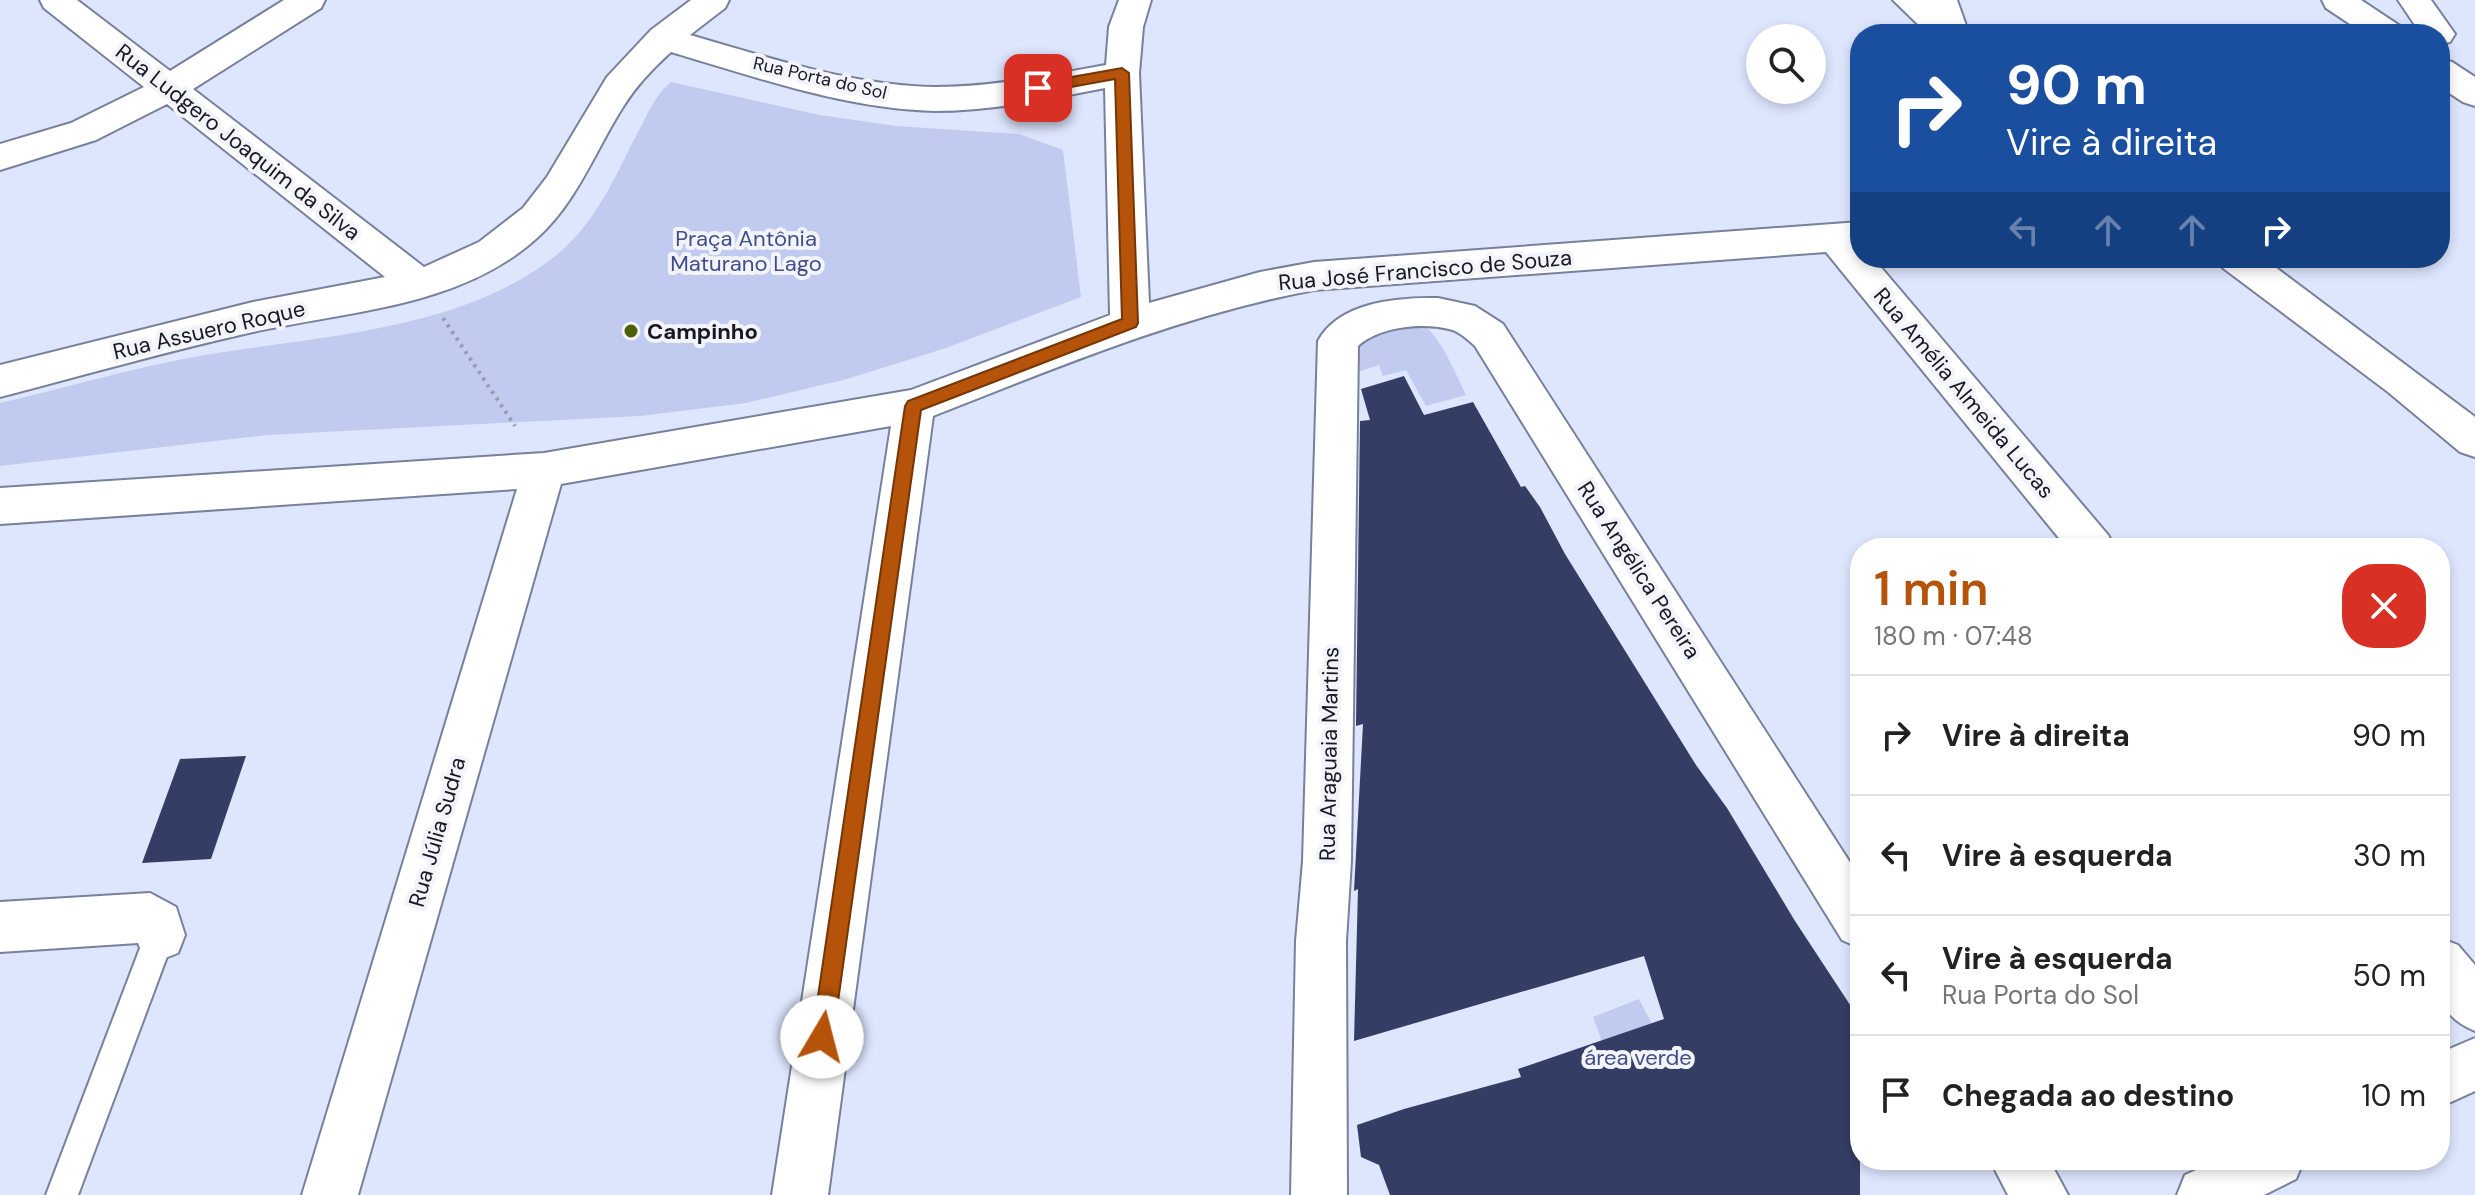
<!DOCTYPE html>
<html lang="pt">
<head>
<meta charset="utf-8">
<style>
	body { margin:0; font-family:"DM Sans",sans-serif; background:#f2f2f2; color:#222; height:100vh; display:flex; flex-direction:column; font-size:30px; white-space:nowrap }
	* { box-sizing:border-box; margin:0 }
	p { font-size:26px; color:#767676 }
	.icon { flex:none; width:44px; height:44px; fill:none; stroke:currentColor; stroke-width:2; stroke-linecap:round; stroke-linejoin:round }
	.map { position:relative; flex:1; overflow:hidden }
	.details { position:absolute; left:1850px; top:538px; width:600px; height:632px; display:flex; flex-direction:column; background:#fff; border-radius:32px; box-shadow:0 4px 12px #0003 }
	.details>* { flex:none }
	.top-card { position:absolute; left:1850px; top:24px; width:600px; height:244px; border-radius:32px; box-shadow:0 4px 12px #0003; background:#1a4fa0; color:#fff; overflow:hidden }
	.tools { position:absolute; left:1746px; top:24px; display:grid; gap:16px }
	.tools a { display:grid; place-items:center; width:80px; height:80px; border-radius:50%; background:#fff; box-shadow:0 4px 12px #0003; font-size:40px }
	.pin { position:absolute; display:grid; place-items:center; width:68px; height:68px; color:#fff; margin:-34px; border-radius:16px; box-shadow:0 4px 12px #0006 }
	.me { position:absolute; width:88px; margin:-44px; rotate:8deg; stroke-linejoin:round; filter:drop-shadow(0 0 6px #0008) }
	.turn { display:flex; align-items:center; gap:28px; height:168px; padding:0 24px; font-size:36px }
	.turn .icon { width:104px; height:104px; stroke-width:2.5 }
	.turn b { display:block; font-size:56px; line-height:68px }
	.lanes { display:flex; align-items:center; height:76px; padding:0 24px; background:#0003; justify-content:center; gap:40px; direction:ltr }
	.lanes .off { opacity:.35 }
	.round { display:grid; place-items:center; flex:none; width:84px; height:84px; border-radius:32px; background:#f2f2f2 }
	.overview { display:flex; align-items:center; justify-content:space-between; height:136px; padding:0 24px }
	h1 { font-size:48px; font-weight:600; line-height:60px; color:#b45309 }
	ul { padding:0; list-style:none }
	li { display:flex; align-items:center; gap:24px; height:120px; padding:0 24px; border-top:2px solid #e0e0e0 }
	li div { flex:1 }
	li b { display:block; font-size:30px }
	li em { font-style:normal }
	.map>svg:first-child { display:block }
	.green { fill:#c0cbef }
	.building { fill:#343e64 }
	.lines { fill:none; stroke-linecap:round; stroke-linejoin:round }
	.service-casing { stroke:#78809b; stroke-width:4 }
	.minor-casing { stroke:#78809b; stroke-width:4 }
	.tertiary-casing { stroke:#78809b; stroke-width:4 }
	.path { stroke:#979db0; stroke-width:4; stroke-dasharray:3 5; stroke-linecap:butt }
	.service { fill:#fff; fill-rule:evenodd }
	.minor { fill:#fff; fill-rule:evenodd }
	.tertiary { fill:#fff; fill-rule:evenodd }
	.route { fill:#b45309; stroke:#753606; stroke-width:2 }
	.poi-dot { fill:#4e6108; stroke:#f2f4fa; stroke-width:3 }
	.labels { text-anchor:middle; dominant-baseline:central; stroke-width:8; stroke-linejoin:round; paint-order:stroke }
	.far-street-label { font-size:18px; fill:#161923; stroke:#f2f4fa }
	.street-label { font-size:22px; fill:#161923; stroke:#f2f4fa }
	.park-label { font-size:22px; fill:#404d88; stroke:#f2f4fa }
	.poi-label { font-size:22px; font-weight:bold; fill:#161923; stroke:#f2f4fa; text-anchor:start }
</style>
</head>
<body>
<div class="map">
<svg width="2475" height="1195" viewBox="0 0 2475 1195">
	<rect width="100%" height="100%" fill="#dee6fe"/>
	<!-- green -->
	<path class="green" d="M671,82L820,115L896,126L1019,134L1063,150L1081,297L946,348L847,379L746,403L640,416L266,435L0,466V403C61,389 122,371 183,359C303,336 455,335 554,257C596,224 614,178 638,132C647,116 656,93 671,82Z
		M1422,323C1443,341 1454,370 1466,395L1426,406L1406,370L1383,376L1379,365L1360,371L1356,346L1365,332Z
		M1639,999L1677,1071L1622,1097L1593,1017Z"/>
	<!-- building -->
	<path class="building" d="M1404,376L1424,415L1473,402L1521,487L1525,486L1540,507L1565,554L1696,765L1727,808L1795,921L1860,1020V1195H1390L1379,1165L1361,1157L1357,1125L1404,1109L1521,1077L1518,1069L1664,1019L1644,956L1354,1041L1358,889L1354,891L1363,724L1356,726L1360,421L1370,420L1361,389Z
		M246,756L211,859L142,863L180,759Z"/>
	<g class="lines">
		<!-- service casing -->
		<g class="service-casing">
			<path id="service" d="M160,920L171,925L175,935L78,1195H46L145,935L149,925Z"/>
		</g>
		<!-- minor casing -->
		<g class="minor-casing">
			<path id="minor" d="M40,0H77L170,71L284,0H325L321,8L193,89L424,267L479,242L523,208L547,177L607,77L651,30L691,0H729L725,8L690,35C770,58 852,86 936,87C993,87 1049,75 1106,65L1109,27L1119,0H1151L1143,27L1139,73L1149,303L1260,272L1314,262L1860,222V258H1873L2108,535L2115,548H2067L1826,252L1314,290C1181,315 1058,367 933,416L828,1195H772L891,426L561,484L358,1195H302L517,489L0,524V488L544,453L911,390L1110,315L1105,88C1049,99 992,111 935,111C845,109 756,77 671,52C653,68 636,86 623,107C595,151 577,202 537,238C461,307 349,311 253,332C168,351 84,375 0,397V365L253,302L385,277L167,104L96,140L0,170V144L71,123L144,87L44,8Z
				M1925,0H1957L1969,34H1935Z
				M2322,0H2361L2400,26L2405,34H2365L2326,8Z
				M2398,0H2431L2455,34L2450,42L2440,44V34H2421Z
				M2440,59L2452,62L2475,77V106L2463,102L2440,87Z
				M1438,298L1475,306L1503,324L1860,878V948L1842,940L1475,346C1467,339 1459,331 1449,329C1421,322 1379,327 1358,346L1351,861L1346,941L1347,1195H1291L1296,941L1303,861L1318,341C1339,302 1398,297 1438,298Z
				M150,893L176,907L185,935L178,953L160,960L142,953L138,943L0,952V902Z
				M2440,938L2458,945L2475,965V1031C2428,1011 2440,981 2440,938Z
				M2475,1038V1091L2440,1107V1053Z
				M1990,1160H2049L2068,1195H2008Z
				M2218,1160H2304L2296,1179L2264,1195H2177L2185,1175Z"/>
		</g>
		<!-- tertiary casing -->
		<g class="tertiary-casing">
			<path id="tertiary" d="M1893,0H1930L1966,34H1928Z
				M2217,258H2263L2475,417V457L2460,452L2388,392L2223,268Z"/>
		</g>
		<!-- path -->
		<path class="path" d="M443,318L515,426"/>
		<!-- service -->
		<use href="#service" class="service"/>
		<!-- minor -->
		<use href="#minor" class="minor"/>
		<!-- tertiary -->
		<use href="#tertiary" class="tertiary"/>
	</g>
	<!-- route -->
	<path class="route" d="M1122,68L1129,73L1138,323L1136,327L921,410L833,1037L830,1045L822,1048L815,1045L812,1037L905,406L908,401L1122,319L1115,79L1038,93L1031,88L1038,83Z"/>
	<!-- markers -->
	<circle class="poi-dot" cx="631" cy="331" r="8"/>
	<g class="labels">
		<!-- far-street labels -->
		<g class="far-street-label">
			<text transform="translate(820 78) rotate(13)">Rua Porta do Sol</text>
		</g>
		<!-- street labels -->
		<g class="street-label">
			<text transform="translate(238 142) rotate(38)">Rua Ludgero Joaquim da Silva</text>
			<text transform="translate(1425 270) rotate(-5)">Rua José Francisco de Souza</text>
			<text transform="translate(209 330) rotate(-13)">Rua Assuero Roque</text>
			<text transform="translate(1964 393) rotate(50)">Rua Amélia Almeida Lucas</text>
			<text transform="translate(1639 570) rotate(57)">Rua Angélica Pereira</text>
			<text transform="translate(1329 754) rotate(-89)">Rua Araguaia Martins</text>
			<text transform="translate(437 832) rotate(-74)">Rua Júlia Sudra</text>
		</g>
		<!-- park labels -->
		<g class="park-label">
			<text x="746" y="238">Praça Antônia<tspan x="746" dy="25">Maturano Lago</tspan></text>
			<text x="1638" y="1057">área verde</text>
		</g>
		<!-- poi labels -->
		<g class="poi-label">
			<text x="647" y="331">Campinho</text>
		</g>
	</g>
</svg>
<div class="tools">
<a><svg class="icon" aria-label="search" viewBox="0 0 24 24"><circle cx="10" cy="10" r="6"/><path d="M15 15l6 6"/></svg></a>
</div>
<div class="pin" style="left:1038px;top:88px;background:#d93025"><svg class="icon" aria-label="arrive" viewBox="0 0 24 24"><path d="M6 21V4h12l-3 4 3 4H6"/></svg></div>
<svg class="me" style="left:822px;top:1037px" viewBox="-20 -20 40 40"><circle r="19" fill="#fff"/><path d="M0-13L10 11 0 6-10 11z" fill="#b45309"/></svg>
<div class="top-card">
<div class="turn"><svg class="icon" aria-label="right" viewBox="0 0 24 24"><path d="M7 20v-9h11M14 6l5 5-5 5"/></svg><div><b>90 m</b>Vire à direita</div></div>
<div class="lanes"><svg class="icon off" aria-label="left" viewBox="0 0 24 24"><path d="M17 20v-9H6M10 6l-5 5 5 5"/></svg><svg class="icon off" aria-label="ahead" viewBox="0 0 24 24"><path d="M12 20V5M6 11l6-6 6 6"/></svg><svg class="icon off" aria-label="ahead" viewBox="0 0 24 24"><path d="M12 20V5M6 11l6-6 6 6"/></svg><svg class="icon" aria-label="right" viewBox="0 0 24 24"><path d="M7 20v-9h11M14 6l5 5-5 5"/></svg></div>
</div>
<section class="details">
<div class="overview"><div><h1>1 min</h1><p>180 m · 07:48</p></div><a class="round" style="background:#d93025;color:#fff"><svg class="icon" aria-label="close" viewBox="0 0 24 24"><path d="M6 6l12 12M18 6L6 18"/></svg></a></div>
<ul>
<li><svg class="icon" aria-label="right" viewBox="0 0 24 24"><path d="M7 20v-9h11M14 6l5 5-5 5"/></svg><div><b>Vire à direita</b></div><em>90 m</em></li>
<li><svg class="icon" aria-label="left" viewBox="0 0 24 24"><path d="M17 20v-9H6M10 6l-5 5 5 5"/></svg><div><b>Vire à esquerda</b></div><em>30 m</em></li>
<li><svg class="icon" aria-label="left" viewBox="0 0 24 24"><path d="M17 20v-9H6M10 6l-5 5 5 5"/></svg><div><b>Vire à esquerda</b><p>Rua Porta do Sol</p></div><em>50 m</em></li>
<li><svg class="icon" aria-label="arrive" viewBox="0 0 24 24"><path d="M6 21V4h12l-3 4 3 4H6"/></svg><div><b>Chegada ao destino</b></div><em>10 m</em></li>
</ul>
</section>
</div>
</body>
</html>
